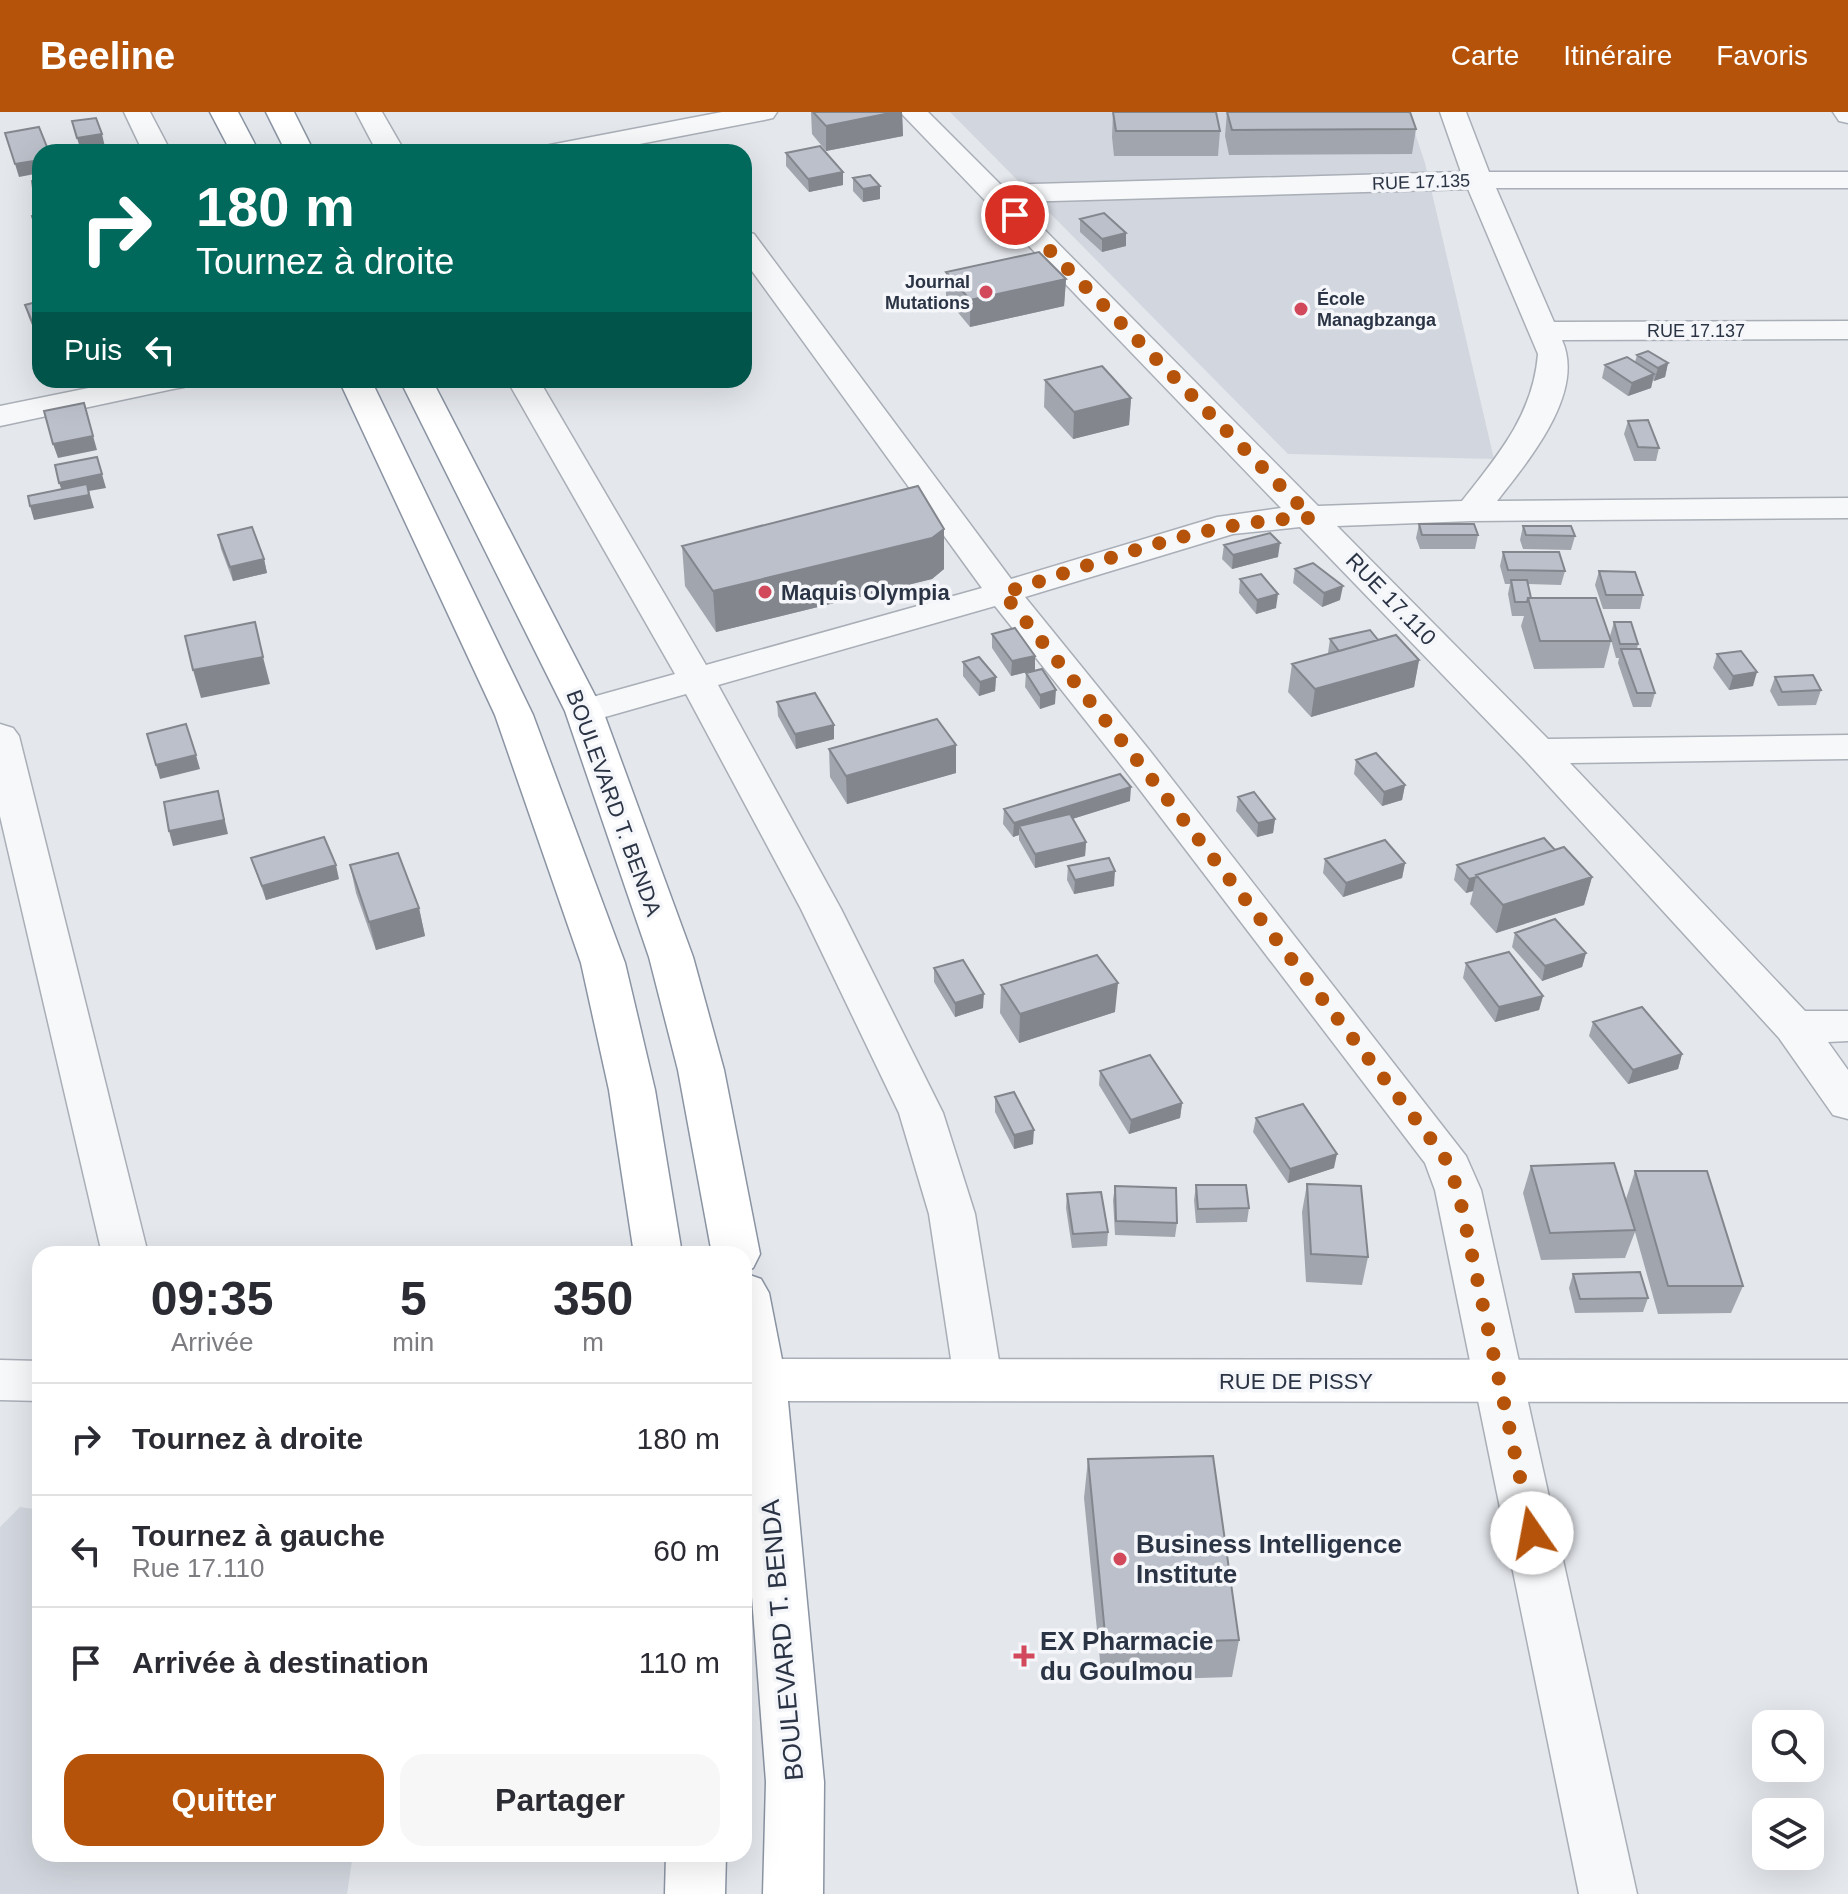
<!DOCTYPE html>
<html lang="fr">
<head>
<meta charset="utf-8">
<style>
	body { margin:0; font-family:Arial,sans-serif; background:#f7f7f7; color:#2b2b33; height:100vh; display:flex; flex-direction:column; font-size:30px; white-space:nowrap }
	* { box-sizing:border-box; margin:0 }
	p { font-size:26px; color:#7c7c81 }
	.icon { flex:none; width:44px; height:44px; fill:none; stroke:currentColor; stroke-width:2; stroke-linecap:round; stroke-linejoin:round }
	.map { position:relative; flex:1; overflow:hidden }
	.details { position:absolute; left:32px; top:1134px; width:720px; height:616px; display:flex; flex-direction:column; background:#fff; border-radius:24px; box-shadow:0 8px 32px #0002 }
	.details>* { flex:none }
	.hud { position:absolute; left:32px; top:32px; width:720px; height:244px; border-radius:24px; box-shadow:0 8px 32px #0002; background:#00695c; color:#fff; overflow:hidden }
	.tools { position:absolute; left:1752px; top:1598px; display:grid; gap:16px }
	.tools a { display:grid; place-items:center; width:72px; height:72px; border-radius:16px; background:#fff; box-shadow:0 8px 32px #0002; font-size:40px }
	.pin { position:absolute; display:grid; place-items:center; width:68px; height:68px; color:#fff; margin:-34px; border:4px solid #fff; border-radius:50%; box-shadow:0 2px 8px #0007 }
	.me { position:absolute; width:88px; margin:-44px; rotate:348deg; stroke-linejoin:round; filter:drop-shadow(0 0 6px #0008) }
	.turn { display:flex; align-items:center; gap:28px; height:168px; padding:0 32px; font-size:36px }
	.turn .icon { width:104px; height:104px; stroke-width:2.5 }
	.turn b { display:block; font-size:56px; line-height:68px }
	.then { display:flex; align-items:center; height:76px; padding:0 32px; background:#0003; gap:16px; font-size:30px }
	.eta { display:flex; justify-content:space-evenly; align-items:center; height:136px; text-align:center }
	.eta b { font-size:48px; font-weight:800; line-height:56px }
	.action { display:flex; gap:16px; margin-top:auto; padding:16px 32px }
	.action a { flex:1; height:92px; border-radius:24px; background:#b45309; color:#fff; font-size:32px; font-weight:800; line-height:92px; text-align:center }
	.action a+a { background:#f7f7f7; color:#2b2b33 }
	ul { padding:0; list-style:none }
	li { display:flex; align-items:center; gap:24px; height:112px; padding:0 32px; border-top:2px solid #e1e1e2 }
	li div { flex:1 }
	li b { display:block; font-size:30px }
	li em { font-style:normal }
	header { display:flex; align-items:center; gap:48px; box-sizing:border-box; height:112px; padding:0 40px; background:#b45309; color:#fff }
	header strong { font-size:38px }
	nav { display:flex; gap:44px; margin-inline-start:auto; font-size:28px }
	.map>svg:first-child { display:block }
	.built { fill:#d2d6de }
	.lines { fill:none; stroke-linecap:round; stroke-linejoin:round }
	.street-casing { stroke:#a9aeb7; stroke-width:3 }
	.secondary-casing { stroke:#a9aeb7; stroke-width:3 }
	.highway-casing { stroke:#8b94a3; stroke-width:3 }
	.street { fill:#f7f8fa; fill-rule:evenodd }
	.secondary { fill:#fff; fill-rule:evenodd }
	.highway { fill:#fff; fill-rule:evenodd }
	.wall { fill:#a1a5ae }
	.shaded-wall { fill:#83868d }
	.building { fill:#bbc0ca; stroke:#83868d; stroke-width:2 }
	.route { stroke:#b45309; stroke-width:14; stroke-dasharray:0 25.2 }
	.poi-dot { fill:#d1495b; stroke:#f4f6f9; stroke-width:3 }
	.labels { text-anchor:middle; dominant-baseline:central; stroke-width:7; stroke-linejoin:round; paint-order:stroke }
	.far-street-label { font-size:18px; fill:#2b3445; stroke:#f4f6f9 }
	.far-poi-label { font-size:18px; font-weight:bold; fill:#2b3445; stroke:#f4f6f9; text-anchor:end }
	.poi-label { font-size:22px; font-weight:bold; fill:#2b3445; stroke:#f4f6f9; text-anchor:start }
	.street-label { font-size:22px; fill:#2b3445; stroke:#f4f6f9 }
	.near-poi-label { font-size:26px; font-weight:bold; fill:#2b3445; stroke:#f4f6f9; text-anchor:start }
	.near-street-label { font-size:26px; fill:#2b3445; stroke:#f4f6f9 }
</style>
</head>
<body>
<header>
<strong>Beeline</strong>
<nav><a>Carte</a><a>Itinéraire</a><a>Favoris</a></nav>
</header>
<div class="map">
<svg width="1848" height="1782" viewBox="0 0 1848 1782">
	<rect width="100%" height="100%" fill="#e4e7ec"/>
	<!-- built -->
	<path class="built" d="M950,0H1408L1425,51L1494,347L1288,342Z
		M20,1395L40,1398V1742H353L347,1782H0V1415Z"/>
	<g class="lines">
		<!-- street casing -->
		<g class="street-casing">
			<path id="street" d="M124,0H150L171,40H143Z
				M356,0H382L405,40H377Z
				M722,0H777L773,6L764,8L598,40H541L545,34L555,32Z
				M900,0H928L1001,73L1461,60L1440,0H1466L1489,60H1848V76H1496L1554,210L1848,209V227L1562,228C1586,281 1528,349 1497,389L1848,386V406L1472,409L1337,414L1548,627L1848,623V647L1570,651L1805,899H1848V929L1828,930L1848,958V1007L1833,1003L1779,926L1525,648L1300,415L1233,422L1025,485L1150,639L1466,1044L1481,1078L1637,1782H1579L1435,1078L1425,1051L1124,657L995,494L718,573L841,797L943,1001L975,1102L1002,1267L995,1281L978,1287L961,1281L954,1267L929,1102L899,1001L801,797L686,582L584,611L571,607L566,599L571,591L675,562L507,268H539L706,553L982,476L744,148V119L754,122L1011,467L1217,405L1281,396ZM1468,77L1538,242C1533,303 1498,343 1462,389L1318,394L1017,90Z
				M1833,0H1848V11L1839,9Z
				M128,268H189L184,275L173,277L0,314V294Z
				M0,612L13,616L19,624L148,1142H102L0,704Z
				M0,1248L40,1249V1289L0,1288Z"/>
		</g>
		<!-- secondary casing -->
		<g class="secondary-casing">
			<path id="secondary" d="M744,1247L1848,1248V1290L744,1289Z"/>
		</g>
		<!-- highway casing -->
		<g class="highway-casing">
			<path id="highway" d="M210,0H238L259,40H231Z
				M266,0H294L314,40H286Z
				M339,268H371L533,603L625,851L655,978L682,1142H634L609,978L581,851L495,603Z
				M400,268H432L603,599L693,845L724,958L760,1142L753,1156L744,1159V1142H712L678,958L649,845L565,599Z
				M744,1161L761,1167L769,1181L786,1268L824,1670L823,1782H763L766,1670L744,1379Z
				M666,1742H726L725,1782H665Z"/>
		</g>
		<!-- street -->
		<use href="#street" class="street"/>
		<!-- secondary -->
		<use href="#secondary" class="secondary"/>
		<!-- highway -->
		<use href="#highway" class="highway"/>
	</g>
	<!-- wall -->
	<path class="wall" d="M811,0H902L903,24L826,39L812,22Z
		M1113,0L1220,19L1218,44H1114L1112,25Z
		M1227,0L1416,17L1412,42L1229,43L1225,24Z
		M786,41L843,60V73L809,80L786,54Z
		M853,66L880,74V87L863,90L853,79Z
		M1080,107L1126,134L1102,140L1080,120Z
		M946,160L1066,167L1064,194L970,215L946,186Z
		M40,189V224L37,225L29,206L25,193Z
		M1637,243L1668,251L1665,265L1654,269L1653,268L1651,276L1628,284L1602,266L1605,253L1635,250Z
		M1045,268L1131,286L1129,313L1073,327L1044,295Z
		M1628,309L1659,336L1656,349H1634L1624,322Z
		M1419,412L1478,423L1475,437H1420L1416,426Z
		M1523,414L1575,424L1571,438L1523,437L1520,428Z
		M218,423L264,447L267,461L233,469L221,437Z
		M1224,433L1278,445L1232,457L1222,447Z
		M682,434L944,457L932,467L716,520L685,474Z
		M1503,440L1565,459L1561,473L1528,472L1531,486L1611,529L1604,556L1534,557L1521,514L1524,504H1512L1508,482L1510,472H1505L1500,454Z
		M1295,457L1340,488L1322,495L1293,471Z
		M1599,459L1643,483L1640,497H1603L1595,473Z
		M1240,467L1276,496L1256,502L1239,481Z
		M1614,510L1638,532L1637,537L1655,581L1651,595H1633L1618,551L1619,546H1616L1610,524Z
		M992,522L1035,544V558L1011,564L992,536Z
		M1330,527L1378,528L1419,548L1414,575L1311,605L1288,580L1292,552L1329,542L1328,541Z
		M1717,542L1753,574L1729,578L1713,556Z
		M963,550L996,565L995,579L979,584L963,564Z
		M1026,561L1055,592L1040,597L1025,575Z
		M1775,565L1821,578L1816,593L1778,594L1770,579Z
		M777,590L834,627L796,637L778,604Z
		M956,633V661L847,692L830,665L829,637Z
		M1356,648L1405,673L1402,688L1382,694L1354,662Z
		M1238,685L1275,707L1273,721L1257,725L1236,699Z
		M1130,689L1072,707L1086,730L1085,744L1035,756L1019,728V723L1013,725L1003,712L1004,697Z
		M1555,738L1592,765L1584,793L1496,821L1470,792L1473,779L1466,781L1454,768L1457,753Z
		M251,746L339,767L266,788Z
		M1325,747L1405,751L1402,766L1343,785L1323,761Z
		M350,753L419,796L425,824L376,838L356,781Z
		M1068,754L1114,774L1074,782L1067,768Z
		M1515,821L1586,841L1582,855L1542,869L1512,835Z
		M1466,851L1543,884L1539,898L1495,910L1463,866Z
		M934,856L983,896L955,905L934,870Z
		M1001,873L1115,900L1019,931L1000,901Z
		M1593,910L1682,942L1678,957L1628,972L1589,924Z
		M1100,959L1182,991L1180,1006L1129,1022L1099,973Z
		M995,985L1033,1032L1014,1037L995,1000Z
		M1256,1006L1334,1056L1288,1071L1253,1020Z
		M1531,1054L1626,1087L1635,1059L1743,1174L1731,1201L1658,1202L1635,1120L1625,1146L1541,1148L1523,1081Z
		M1307,1072L1368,1145L1362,1173L1306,1170L1302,1100Z
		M1196,1073L1249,1096L1247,1110L1196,1111L1194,1088Z
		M1115,1074L1177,1111L1175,1125L1115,1123L1113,1088Z
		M1067,1082L1108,1120L1107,1134L1072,1136L1066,1096Z
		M1573,1162L1648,1186L1643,1200L1575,1201L1569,1176Z
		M1088,1347L1239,1528L1232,1565L1102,1569L1084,1386Z"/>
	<!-- shaded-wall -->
	<path class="shaded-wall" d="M895,0H902L903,24L826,39V14Z
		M102,22L105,35L81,39L77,26Z
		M40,48V61L19,65L15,52Z
		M843,60V73L809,80L808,67Z
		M880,74V87L863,90V77Z
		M34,83H40V96H38Z
		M1126,121V134L1102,140V127Z
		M1066,167L1064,194L970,215V188Z
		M40,210V224L37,225L33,212Z
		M1668,251L1665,265L1654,269L1658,256Z
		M1654,262L1651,276L1628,284L1632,271Z
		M1131,286L1129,313L1073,327L1074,300Z
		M84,291L97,338L58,346L53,332Z
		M97,345L106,376L89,379L94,396L34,408L30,394L64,384L59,371Z
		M944,417V457L932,467L716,520L713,479Z
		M1280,431L1278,445L1232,457L1233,443Z
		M264,447L267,461L233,469L230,455Z
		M1343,474L1340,488L1322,495L1324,481Z
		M1278,482L1276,496L1256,502L1257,488Z
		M1035,544V558L1011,564L1012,549Z
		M263,545L270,572L201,586L193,558Z
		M1419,548L1414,575L1311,605L1315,577Z
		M1757,560L1753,574L1729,578L1733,564Z
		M996,565L995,579L979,584L980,570Z
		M1056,578L1055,592L1040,597V583Z
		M834,613V627L796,637L795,622Z
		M956,633V661L847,692L846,664Z
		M196,643L200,657L160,667L156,653Z
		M1405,673L1402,688L1382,694L1384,680Z
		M1131,675L1130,689L1024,722L1019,714V723L1013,725L1014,711Z
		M218,679L228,722L173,734L169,719Z
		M1275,707L1273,721L1257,725L1258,711Z
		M1086,730L1085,744L1035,756V742Z
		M1405,751L1402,766L1343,785L1346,771Z
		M336,753L339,767L266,788L262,774Z
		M1115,759L1114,774L1074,782L1075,768Z
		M1476,765L1473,779L1466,781L1469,767Z
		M1592,765L1584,793L1496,821L1503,793Z
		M419,796L425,824L376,838L369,810Z
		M1586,841L1582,855L1542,869L1545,854Z
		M1118,871L1115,900L1019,931L1020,902Z
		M984,882L983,896L955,905V891Z
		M1543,884L1539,898L1495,910L1499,895Z
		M1682,942L1678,957L1628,972L1633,958Z
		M1182,991L1180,1006L1129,1022L1131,1008Z
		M1034,1018L1033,1032L1014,1037V1023Z
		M1337,1042L1334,1056L1288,1071L1290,1057Z"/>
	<!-- building -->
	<path class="building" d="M813,0H895L826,14Z
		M1113,0H1216L1220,19H1116Z
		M1227,0H1410L1416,17L1232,18Z
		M96,6L102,22L77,26L72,9Z
		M39,15L49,40H40V48L15,52L5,21Z
		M820,34L843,60L808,67L786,41Z
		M870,63L880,74L863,77L853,66Z
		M40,68V83H34L32,69Z
		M1104,101L1126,121L1102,127L1080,107Z
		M40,103V126H39L32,104Z
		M1039,140L1066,167L970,188L946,160Z
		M40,189V210L33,212L25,193Z
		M1648,239L1668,251L1658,256L1637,243Z
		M1627,245L1654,262L1632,271L1605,253Z
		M1102,254L1131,286L1074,300L1045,268Z
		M84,291L93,324L53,332L44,299Z
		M1648,308L1659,336L1638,335L1628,309Z
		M97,345L102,362L59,371L55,353Z
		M87,372L89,383L30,394L28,384Z
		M918,374L944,417L932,426L713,479L682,434Z
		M1419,412H1474L1478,423H1422Z
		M1523,414H1571L1575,424L1526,423Z
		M252,415L264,447L230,455L218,423Z
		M1270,421L1280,431L1233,443L1224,433Z
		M1503,440H1559L1565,459L1508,458Z
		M1313,451L1343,474L1324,481L1295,457Z
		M1599,459L1635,460L1643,483H1606Z
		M1261,462L1278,482L1257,488L1240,467Z
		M1511,468H1527L1531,486H1528L1527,490H1515Z
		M1528,486H1596L1611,529H1540Z
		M255,510L263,545L193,558L185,524Z
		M1614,510H1631L1638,532H1620Z
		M1015,516L1035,544L1012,549L992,522Z
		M1370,518L1378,528L1339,539L1330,527Z
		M1396,523L1419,548L1315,577L1292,552Z
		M1621,537H1640L1655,581H1637Z
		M1741,539L1757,560L1733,564L1717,542Z
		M979,545L996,565L980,570L963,550Z
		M1042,557L1056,578L1040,583L1026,561Z
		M1813,563L1821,578L1782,580L1775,565Z
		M815,581L834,613L795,622L777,590Z
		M937,607L956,633L846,664L829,637Z
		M186,612L196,643L156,653L147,622Z
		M1376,641L1405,673L1384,680L1356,648Z
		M1120,662L1131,675L1014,711L1004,697Z
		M218,679L224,708L169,719L164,690Z
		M1254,680L1275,707L1258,711L1238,685Z
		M1070,702L1086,730L1035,742L1019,714Z
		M324,725L336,753L262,774L251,746Z
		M1544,726L1555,738L1476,763L1477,765L1469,767L1457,753Z
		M1385,728L1405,751L1346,771L1325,747Z
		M1564,735L1592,765L1503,793L1476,763Z
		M398,741L419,796L369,810L350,753Z
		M1109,746L1115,759L1075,768L1068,754Z
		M1555,807L1586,841L1545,854L1515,821Z
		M1509,840L1543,884L1499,895L1466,851Z
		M1097,843L1118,871L1020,902L1001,873Z
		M963,848L984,882L955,891L934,856Z
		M1642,895L1682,942L1633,958L1593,910Z
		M1150,943L1182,991L1131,1008L1100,959Z
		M1014,980L1034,1018L1014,1023L995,985Z
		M1303,992L1337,1042L1290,1057L1256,1006Z
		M1614,1051L1635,1118L1550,1121L1531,1054Z
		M1635,1059H1707L1743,1174H1668Z
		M1307,1072L1361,1074L1368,1145L1311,1142Z
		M1196,1073H1246L1249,1096L1198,1097Z
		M1115,1074L1176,1076L1177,1111L1116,1109Z
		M1101,1080L1108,1120L1073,1122L1067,1082Z
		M1640,1160L1648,1186L1580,1187L1573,1162Z
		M1213,1344L1239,1528L1106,1532L1088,1347Z"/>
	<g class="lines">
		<!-- route -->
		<path class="route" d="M1015,103L1312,406C1206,407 1103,450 1003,481L1137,648L1444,1044L1458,1078L1532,1421"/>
	</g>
	<!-- markers -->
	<g class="poi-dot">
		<circle cx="986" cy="180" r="8"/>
		<circle cx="1301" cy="197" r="8"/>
		<circle cx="765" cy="480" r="8"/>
		<circle cx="1120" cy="1447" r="8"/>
		<path d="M1020 1532h8v8h8v8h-8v8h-8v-8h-8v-8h8z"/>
	</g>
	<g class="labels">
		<!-- far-street labels -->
		<g class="far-street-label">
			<text transform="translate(1421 70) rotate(-2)">RUE 17.135</text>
			<text x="1696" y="219">RUE 17.137</text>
		</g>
		<!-- far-poi labels -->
		<g class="far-poi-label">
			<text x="970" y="170">Journal<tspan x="970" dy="21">Mutations</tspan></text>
			<text x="1317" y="187" text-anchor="start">École<tspan x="1317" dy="21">Managbzanga</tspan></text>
		</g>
		<!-- poi labels -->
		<g class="poi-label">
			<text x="781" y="480">Maquis Olympia</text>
		</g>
		<!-- street labels -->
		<g class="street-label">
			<text transform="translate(1391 487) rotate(46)">RUE 17.110</text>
			<text transform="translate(614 691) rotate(70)">BOULEVARD T. BENDA</text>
			<text x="1296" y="1269">RUE DE PISSY</text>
		</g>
		<!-- near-poi labels -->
		<g class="near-poi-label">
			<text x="1136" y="1432">Business Intelligence<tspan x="1136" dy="30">Institute</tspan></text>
			<text x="1040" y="1529">EX Pharmacie<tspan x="1040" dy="30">du Goulmou</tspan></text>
		</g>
		<!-- near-street labels -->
		<g class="near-street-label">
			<text transform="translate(782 1528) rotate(-95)">BOULEVARD T. BENDA</text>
		</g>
	</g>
</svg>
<div class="tools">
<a><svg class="icon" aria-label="search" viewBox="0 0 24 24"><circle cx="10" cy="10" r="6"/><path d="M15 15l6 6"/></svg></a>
<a><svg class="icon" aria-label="layers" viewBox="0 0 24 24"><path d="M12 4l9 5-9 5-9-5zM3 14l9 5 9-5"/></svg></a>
</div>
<div class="pin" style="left:1015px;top:103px;background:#d93025"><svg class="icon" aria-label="arrive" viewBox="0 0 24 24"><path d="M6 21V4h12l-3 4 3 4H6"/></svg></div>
<svg class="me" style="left:1532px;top:1421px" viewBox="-20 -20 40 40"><circle r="19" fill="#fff"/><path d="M0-13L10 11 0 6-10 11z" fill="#b45309"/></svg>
<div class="hud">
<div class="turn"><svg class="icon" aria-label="right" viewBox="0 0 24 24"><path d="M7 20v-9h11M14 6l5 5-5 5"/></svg><div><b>180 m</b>Tournez à droite</div></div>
<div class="then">Puis<svg class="icon" aria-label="left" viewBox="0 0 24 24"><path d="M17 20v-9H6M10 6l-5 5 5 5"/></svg></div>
</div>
<section class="details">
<div class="eta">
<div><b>09:35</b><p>Arrivée</p></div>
<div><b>5</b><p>min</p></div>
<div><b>350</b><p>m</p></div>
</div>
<ul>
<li><svg class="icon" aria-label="right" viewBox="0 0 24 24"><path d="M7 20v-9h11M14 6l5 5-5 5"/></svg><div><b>Tournez à droite</b></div><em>180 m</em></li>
<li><svg class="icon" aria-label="left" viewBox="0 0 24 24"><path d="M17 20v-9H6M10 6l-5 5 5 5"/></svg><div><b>Tournez à gauche</b><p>Rue 17.110</p></div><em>60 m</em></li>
<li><svg class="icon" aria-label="arrive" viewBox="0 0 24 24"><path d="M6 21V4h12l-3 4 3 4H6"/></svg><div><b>Arrivée à destination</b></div><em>110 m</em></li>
</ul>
<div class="action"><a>Quitter</a><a>Partager</a></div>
</section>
</div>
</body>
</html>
